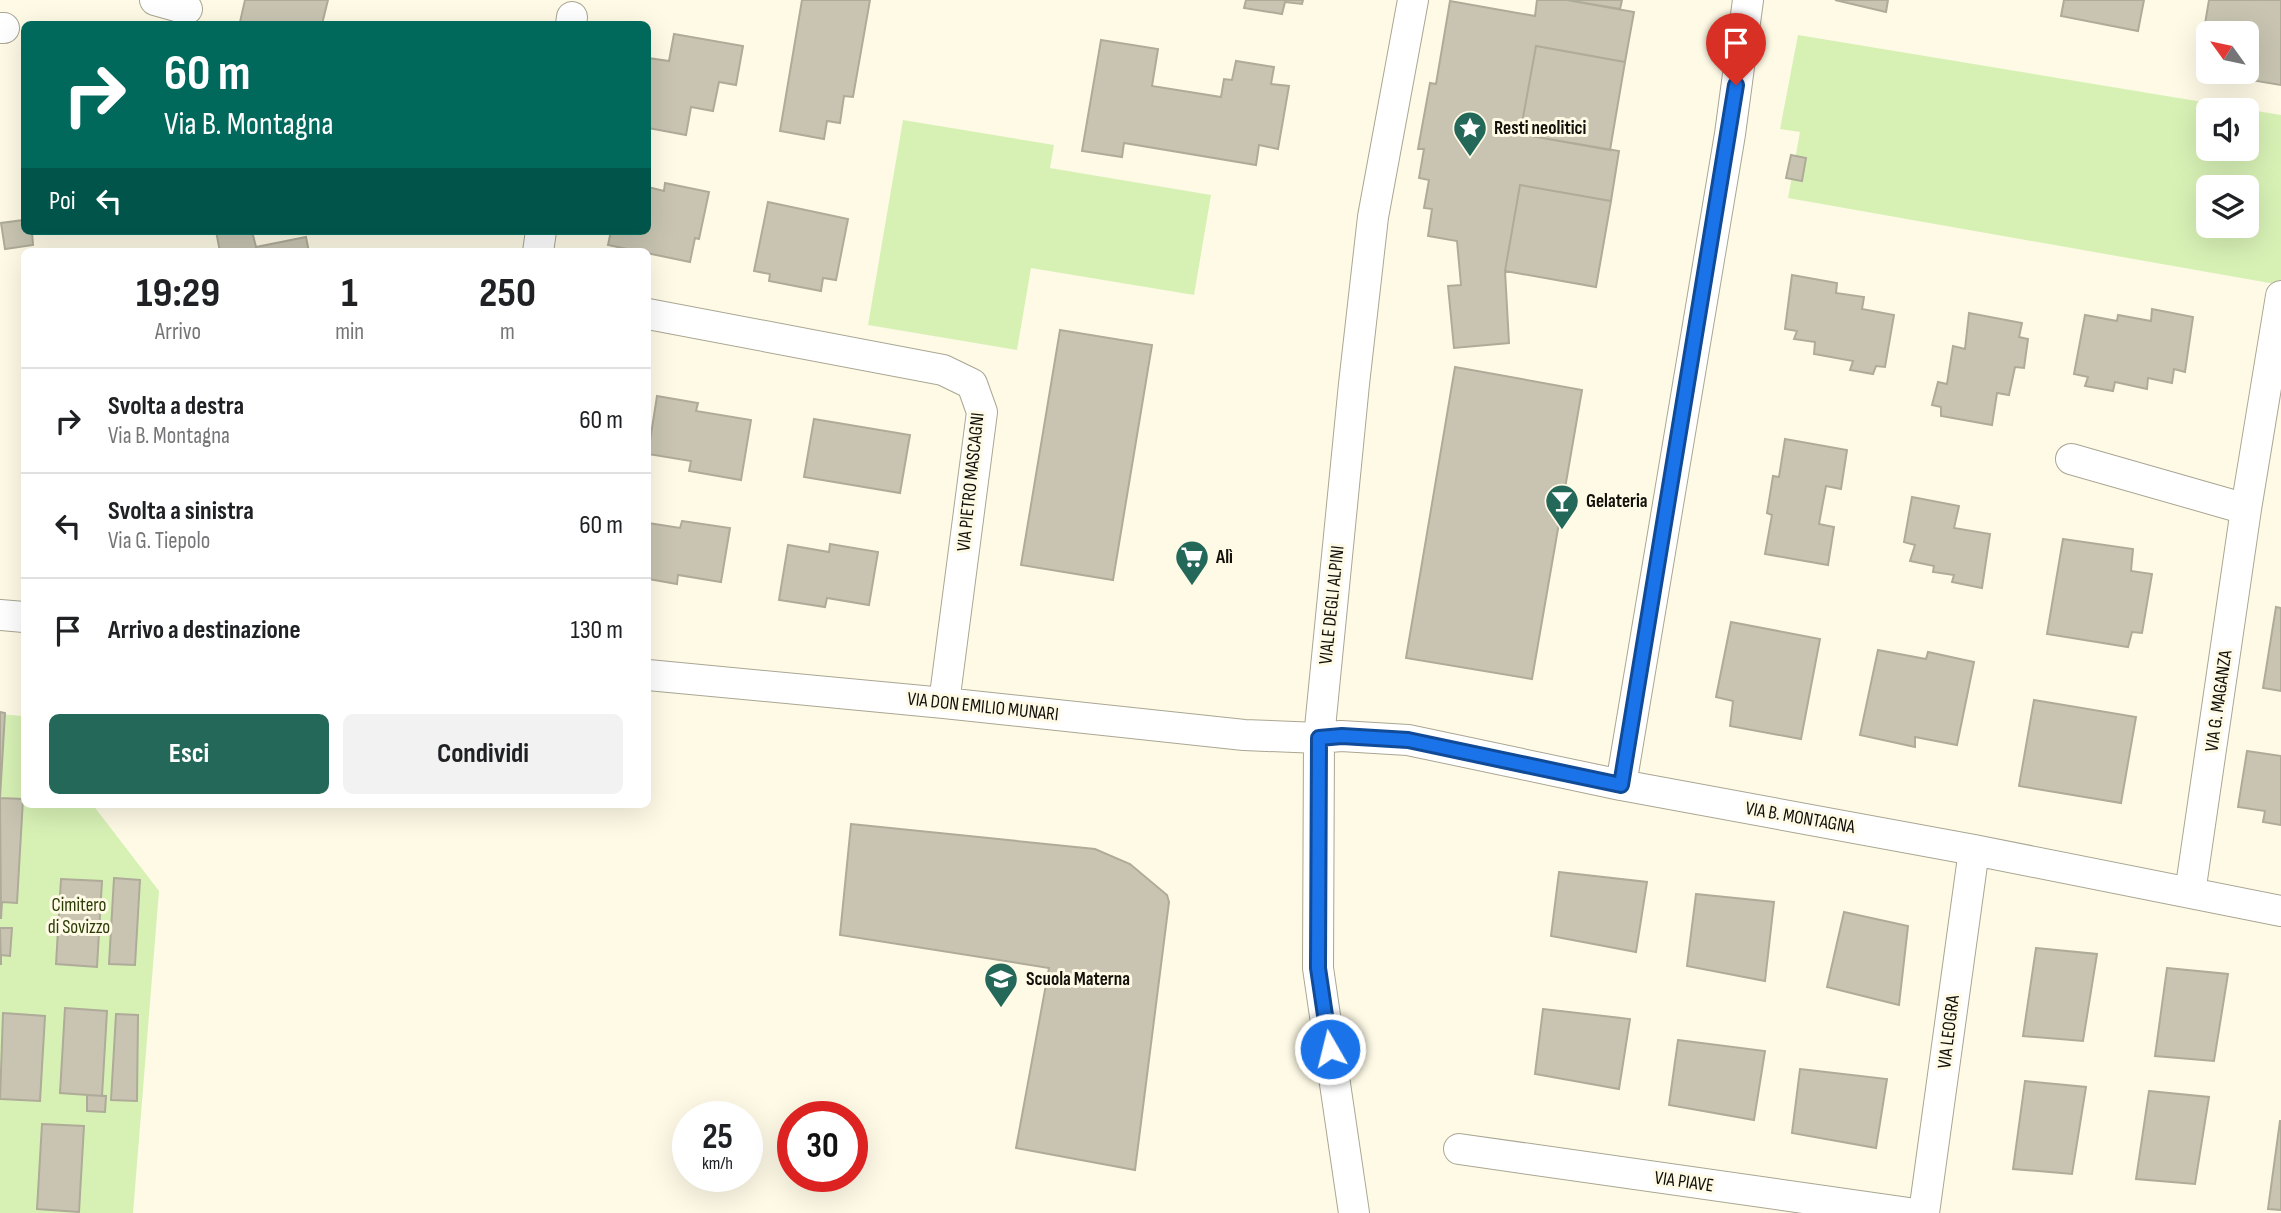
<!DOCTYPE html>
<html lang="it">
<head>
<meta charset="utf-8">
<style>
	body { margin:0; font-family:"Sofia Sans Condensed",sans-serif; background:#f2f2f2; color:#202124; height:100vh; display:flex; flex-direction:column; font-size:26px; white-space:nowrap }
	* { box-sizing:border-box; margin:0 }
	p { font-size:23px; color:#757577 }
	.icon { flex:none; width:38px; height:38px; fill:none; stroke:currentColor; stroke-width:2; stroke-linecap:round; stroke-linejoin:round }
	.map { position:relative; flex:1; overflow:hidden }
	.drawer { position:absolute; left:21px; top:248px; width:630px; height:560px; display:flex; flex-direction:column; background:#fff; border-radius:10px; box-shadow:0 7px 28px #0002 }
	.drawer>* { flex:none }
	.top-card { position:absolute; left:21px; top:21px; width:630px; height:214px; border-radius:10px; box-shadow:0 7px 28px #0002; background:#00695c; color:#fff; overflow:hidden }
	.needle { width:46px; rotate:303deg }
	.tools { position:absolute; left:2196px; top:21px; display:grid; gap:14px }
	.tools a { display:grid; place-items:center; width:63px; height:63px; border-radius:10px; background:#fff; box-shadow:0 7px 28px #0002; font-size:35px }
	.speed { position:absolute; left:672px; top:1101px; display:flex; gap:14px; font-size:35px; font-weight:700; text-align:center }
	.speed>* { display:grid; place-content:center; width:91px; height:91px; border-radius:50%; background:#fff; box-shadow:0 7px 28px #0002; line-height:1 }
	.speed small { font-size:18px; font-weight:400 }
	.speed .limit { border:10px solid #d22; background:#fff; color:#111 }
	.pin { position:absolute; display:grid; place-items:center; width:60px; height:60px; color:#fff; margin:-72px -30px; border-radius:50% 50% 50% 0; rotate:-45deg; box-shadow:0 0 7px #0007 }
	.pin .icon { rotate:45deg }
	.me { position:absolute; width:77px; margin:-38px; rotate:352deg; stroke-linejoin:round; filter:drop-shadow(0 0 5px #0008) }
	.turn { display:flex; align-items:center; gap:24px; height:147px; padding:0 28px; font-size:32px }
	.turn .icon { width:91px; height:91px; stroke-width:2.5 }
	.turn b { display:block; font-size:49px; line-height:60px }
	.then { display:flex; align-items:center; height:66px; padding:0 28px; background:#0003; gap:14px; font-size:26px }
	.eta { display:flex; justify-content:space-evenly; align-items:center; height:119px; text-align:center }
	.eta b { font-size:42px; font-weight:700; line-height:49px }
	.cta { display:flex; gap:14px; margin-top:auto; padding:14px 28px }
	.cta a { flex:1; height:80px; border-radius:10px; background:#24685a; color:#fff; font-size:28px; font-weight:700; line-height:80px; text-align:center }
	.cta a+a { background:#f2f2f2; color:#202124 }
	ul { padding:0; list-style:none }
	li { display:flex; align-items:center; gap:21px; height:105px; padding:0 28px; border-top:2px solid #e0e0e0 }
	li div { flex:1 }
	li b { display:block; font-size:26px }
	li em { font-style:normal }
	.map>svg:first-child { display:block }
	.green { fill:#d7f1b5; fill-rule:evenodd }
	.building { fill:#c8c4b1; stroke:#afab99; stroke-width:2; fill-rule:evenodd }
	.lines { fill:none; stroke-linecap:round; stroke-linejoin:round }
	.street-casing { stroke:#a9a693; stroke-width:32 }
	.street { stroke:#fff; stroke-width:30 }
	.route-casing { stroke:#114b97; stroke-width:18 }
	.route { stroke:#1a73e8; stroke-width:12 }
	.labels { text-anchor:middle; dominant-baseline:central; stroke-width:6; stroke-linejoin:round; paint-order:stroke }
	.poi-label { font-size:19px; font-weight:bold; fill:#12100a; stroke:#fefae6; text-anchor:start }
	.street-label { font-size:19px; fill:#12100a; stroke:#fefae6 }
	.park-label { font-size:19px; fill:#2b3c07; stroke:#fefae6 }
</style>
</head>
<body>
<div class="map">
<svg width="2281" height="1213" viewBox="0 0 2281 1213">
	<rect width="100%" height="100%" fill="#fefae6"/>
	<!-- green -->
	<path class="green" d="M1798,35L2281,115V285L1788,198L1800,132L1780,129ZM2208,110H2247V149H2208ZM2208,187H2247V226H2208Z
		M903,120L1054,145L1050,168L1211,195L1194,295L1031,268L1017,350L868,325Z
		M0,714L22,716L24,805H93L159,891L133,1213H0Z"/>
	<!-- building -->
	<path class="building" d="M245,0H328L322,24H248L240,22Z
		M802,0H870L853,97L844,96L840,123L827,121L824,139L780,131Z
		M1246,0H1303L1302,4L1285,2L1282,14L1244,8Z
		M1537,0H1567L1634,12L1625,62L1536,46L1520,134L1619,151L1611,201L1520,185L1505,271L1509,343L1454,348L1448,286L1461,285L1457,241L1428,236L1432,209L1424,208L1429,180L1419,178L1424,149H1418L1430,83L1436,84L1450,1L1535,16Z
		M1567,0H1622L1620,9Z
		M1835,0H1888L1886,12Z
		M2064,0H2144L2138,31L2061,16Z
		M2209,0H2281V85L2197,71ZM2208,33H2247V72H2208Z
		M674,34L743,46L736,85L719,82L713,111L691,107L686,135L648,128V58L669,61Z
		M1101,40L1158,49L1152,86L1221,97L1224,79L1232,80L1236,61L1274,67L1271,84L1289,86L1278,149L1259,145L1256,165L1124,143L1122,157L1082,151Z
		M1536,46L1625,62L1610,150L1520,134Z
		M1791,155L1806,158L1802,181L1786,178Z
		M665,183L709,192L699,239L695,238L690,262L608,245L611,231H648V187L664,191Z
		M1520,185L1611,201L1596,287L1505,271Z
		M768,202L848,219L836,280L823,278L821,291L769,281L770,274L754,271Z
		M24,220V231H32L33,245L5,249L1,223Z
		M216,231H252L256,247L306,237L309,252H220Z
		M1792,275L1837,283L1836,293L1864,297L1862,309L1894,315L1885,367L1876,366L1873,374L1850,370L1853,361L1814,354L1815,342L1794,339L1797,331L1785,329Z
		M2152,309L2193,317L2185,372L2174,369L2172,383L2148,378L2147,389L2115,382L2113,391L2085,386L2088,377L2074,374L2085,315L2117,321L2118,315L2151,321Z
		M1969,313L2022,323L2019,337L2028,339L2024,368L2015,367L2009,395L1997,393L1992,425L1941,416V407L1932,405L1938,382L1947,384L1953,346L1965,349Z
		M1060,330L1152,345L1113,580L1021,565Z
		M1455,367L1582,390L1532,679L1406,658Z
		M657,396L698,403L696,411L751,420L741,480L689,471L691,461L648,454Z
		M814,419L910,435L900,493L804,477Z
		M1785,439L1847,450L1841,489L1826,486L1819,524L1834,527L1828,565L1765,554L1772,515L1767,513L1773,476L1779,477Z
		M1912,497L1959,506L1954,528L1990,534L1982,588L1952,582L1954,575L1933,572L1934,566L1910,561L1915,545L1904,542Z
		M682,521L730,528L721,582L678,575L677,584L648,579V523L680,528Z
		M2063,539L2133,549L2131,571L2152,574L2142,633L2132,632L2128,647L2047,634Z
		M830,544L878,552L869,605L827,598L825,607L779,600L788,545L829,552Z
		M2276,607L2281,608V691L2263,688Z
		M1731,622L1820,639L1801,739L1730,726L1733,701L1716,697Z
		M1878,650L1926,659L1928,652L1974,662L1957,745L1915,737V747L1860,735Z
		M2034,700L2136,717L2121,803L2019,786Z
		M0,712L5,713L0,798Z
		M2247,751L2281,756V825L2263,822L2265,811L2238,807Z
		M0,798L23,799L17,903L2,902L1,919Z
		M851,824L1095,849L1130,864L1167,895L1169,902L1135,1170L1016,1148L1049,968L840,935Z
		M1559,872L1647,882L1636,952L1551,936Z
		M114,878L140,880L135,965L109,964Z
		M61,879L102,881L97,967L56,964Z
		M1696,894L1774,902L1765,981L1687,966Z
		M1844,912L1908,926L1899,1005L1827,987Z
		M0,928H12L10,956L1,955V965Z
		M2036,948L2097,954L2083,1041L2023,1036Z
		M2167,968L2228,974L2214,1061L2155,1056Z
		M65,1008L107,1011L102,1096L60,1093Z
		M1543,1009L1630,1019L1619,1089L1535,1074Z
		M3,1013L45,1016L40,1101L0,1099Z
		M116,1014L138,1015L137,1101L111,1100Z
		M1678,1040L1765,1051L1754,1120L1669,1105Z
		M1800,1069L1887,1079L1876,1148L1792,1133Z
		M2025,1081L2086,1087L2072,1174L2013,1169Z
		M2149,1091L2209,1097L2195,1184L2136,1179Z
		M87,1095L106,1096L105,1112L87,1111Z
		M2280,1121H2281V1210L2268,1209Z
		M42,1124L84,1126L79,1212L37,1209Z"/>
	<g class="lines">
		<!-- street casing -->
		<g class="street-casing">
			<path id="street" d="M155,0L187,9
				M571,24L572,17
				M0,28H4
				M538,252L541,231
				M648,314L943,370L972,384L982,412L944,703
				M2071,459L2246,509
				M0,615L24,617
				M648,675L944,703L1244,735L1319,738L1341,736L1408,740L1621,785L1974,850L2281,911
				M1621,785L1730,134L1748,0
				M2190,893L2246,509L2281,296
				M1459,1149L1909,1213
				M1354,1213L1318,968L1319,738L1354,384L1373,217L1413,0
				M1924,1213L1974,850"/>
		</g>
		<!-- street -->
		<use href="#street" class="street"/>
	</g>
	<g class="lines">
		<!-- route casing -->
		<g class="route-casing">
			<path id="route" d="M1330,1049L1318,968L1319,738L1342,736L1408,740L1621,785L1736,85"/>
		</g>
		<!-- route -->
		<use href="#route" class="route"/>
	</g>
	<!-- icons -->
	<defs>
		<g id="sight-pin" transform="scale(1.75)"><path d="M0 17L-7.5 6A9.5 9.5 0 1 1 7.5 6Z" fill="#24685a" stroke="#fefae6"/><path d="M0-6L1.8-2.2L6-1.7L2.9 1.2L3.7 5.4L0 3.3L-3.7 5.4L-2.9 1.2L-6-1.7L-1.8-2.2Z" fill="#fff"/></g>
		<g id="bar-pin" transform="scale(1.75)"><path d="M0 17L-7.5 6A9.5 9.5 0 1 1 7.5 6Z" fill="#24685a" stroke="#fefae6"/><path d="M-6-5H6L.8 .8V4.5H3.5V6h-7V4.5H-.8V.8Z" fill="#fff"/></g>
		<g id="supermarket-pin" transform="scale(1.75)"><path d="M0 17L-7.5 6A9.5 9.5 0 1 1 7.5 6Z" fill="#24685a" stroke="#fefae6"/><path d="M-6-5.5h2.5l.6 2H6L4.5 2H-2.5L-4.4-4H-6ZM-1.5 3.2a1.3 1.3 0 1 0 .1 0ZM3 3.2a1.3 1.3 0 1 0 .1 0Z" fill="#fff"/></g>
		<g id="school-pin" transform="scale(1.75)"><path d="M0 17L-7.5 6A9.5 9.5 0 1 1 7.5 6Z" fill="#24685a" stroke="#fefae6"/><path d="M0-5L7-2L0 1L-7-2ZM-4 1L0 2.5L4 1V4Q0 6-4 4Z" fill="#fff"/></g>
	</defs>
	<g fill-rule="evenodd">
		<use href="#sight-pin" x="1470" y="128"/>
		<use href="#bar-pin" x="1562" y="501"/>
		<use href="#supermarket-pin" x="1192" y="557"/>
		<use href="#school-pin" x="1001" y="979"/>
	</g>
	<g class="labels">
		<!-- poi labels -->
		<g class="poi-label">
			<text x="1494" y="128">Resti neolitici</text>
			<text x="1586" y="501">Gelateria</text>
			<text x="1216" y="557">Alì</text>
			<text x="1026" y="979">Scuola Materna</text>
		</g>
		<!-- street labels -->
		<g class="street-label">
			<text transform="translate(971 482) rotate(-84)">VIA PIETRO MASCAGNI</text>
			<text transform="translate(1332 605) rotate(-84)">VIALE DEGLI ALPINI</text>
			<text transform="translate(2219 701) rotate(-82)">VIA G. MAGANZA</text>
			<text transform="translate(983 707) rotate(6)">VIA DON EMILIO MUNARI</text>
			<text transform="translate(1800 818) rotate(10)">VIA B. MONTAGNA</text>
			<text transform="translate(1949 1032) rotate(-83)">VIA LEOGRA</text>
			<text transform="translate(1684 1182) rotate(8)">VIA PIAVE</text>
		</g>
		<!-- park labels -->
		<g class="park-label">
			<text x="79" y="905">Cimitero<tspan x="79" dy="22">di Sovizzo</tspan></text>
		</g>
	</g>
</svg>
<div class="tools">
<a><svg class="needle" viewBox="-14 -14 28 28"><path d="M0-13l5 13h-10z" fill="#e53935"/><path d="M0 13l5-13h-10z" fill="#757577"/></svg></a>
<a><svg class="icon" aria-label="sound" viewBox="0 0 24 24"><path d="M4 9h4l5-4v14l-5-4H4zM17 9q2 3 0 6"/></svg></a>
<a><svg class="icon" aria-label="layers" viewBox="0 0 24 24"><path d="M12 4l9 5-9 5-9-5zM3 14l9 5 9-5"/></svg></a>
</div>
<div class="speed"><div>25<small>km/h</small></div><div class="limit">30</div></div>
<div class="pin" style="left:1736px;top:85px;background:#d93025"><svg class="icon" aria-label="arrive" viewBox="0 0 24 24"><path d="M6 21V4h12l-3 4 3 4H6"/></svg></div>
<svg class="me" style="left:1330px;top:1049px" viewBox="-20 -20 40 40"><circle r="17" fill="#1a73e8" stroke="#fff" stroke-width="3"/><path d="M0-11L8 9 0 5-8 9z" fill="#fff"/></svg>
<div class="top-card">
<div class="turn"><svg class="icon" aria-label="right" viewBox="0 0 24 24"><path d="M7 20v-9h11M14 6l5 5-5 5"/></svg><div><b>60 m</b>Via B. Montagna</div></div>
<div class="then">Poi<svg class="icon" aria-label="left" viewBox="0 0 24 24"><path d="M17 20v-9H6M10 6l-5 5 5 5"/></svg></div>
</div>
<section class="drawer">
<div class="eta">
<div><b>19:29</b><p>Arrivo</p></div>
<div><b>1</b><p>min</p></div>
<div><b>250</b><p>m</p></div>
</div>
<ul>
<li><svg class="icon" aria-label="right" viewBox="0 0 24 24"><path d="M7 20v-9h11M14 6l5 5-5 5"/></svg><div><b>Svolta a destra</b><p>Via B. Montagna</p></div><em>60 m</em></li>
<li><svg class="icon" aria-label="left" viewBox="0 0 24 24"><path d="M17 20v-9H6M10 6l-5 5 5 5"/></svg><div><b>Svolta a sinistra</b><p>Via G. Tiepolo</p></div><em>60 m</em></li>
<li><svg class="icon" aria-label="arrive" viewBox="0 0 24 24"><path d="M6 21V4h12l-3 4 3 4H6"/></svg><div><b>Arrivo a destinazione</b></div><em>130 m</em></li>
</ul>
<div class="cta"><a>Esci</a><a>Condividi</a></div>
</section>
</div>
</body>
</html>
